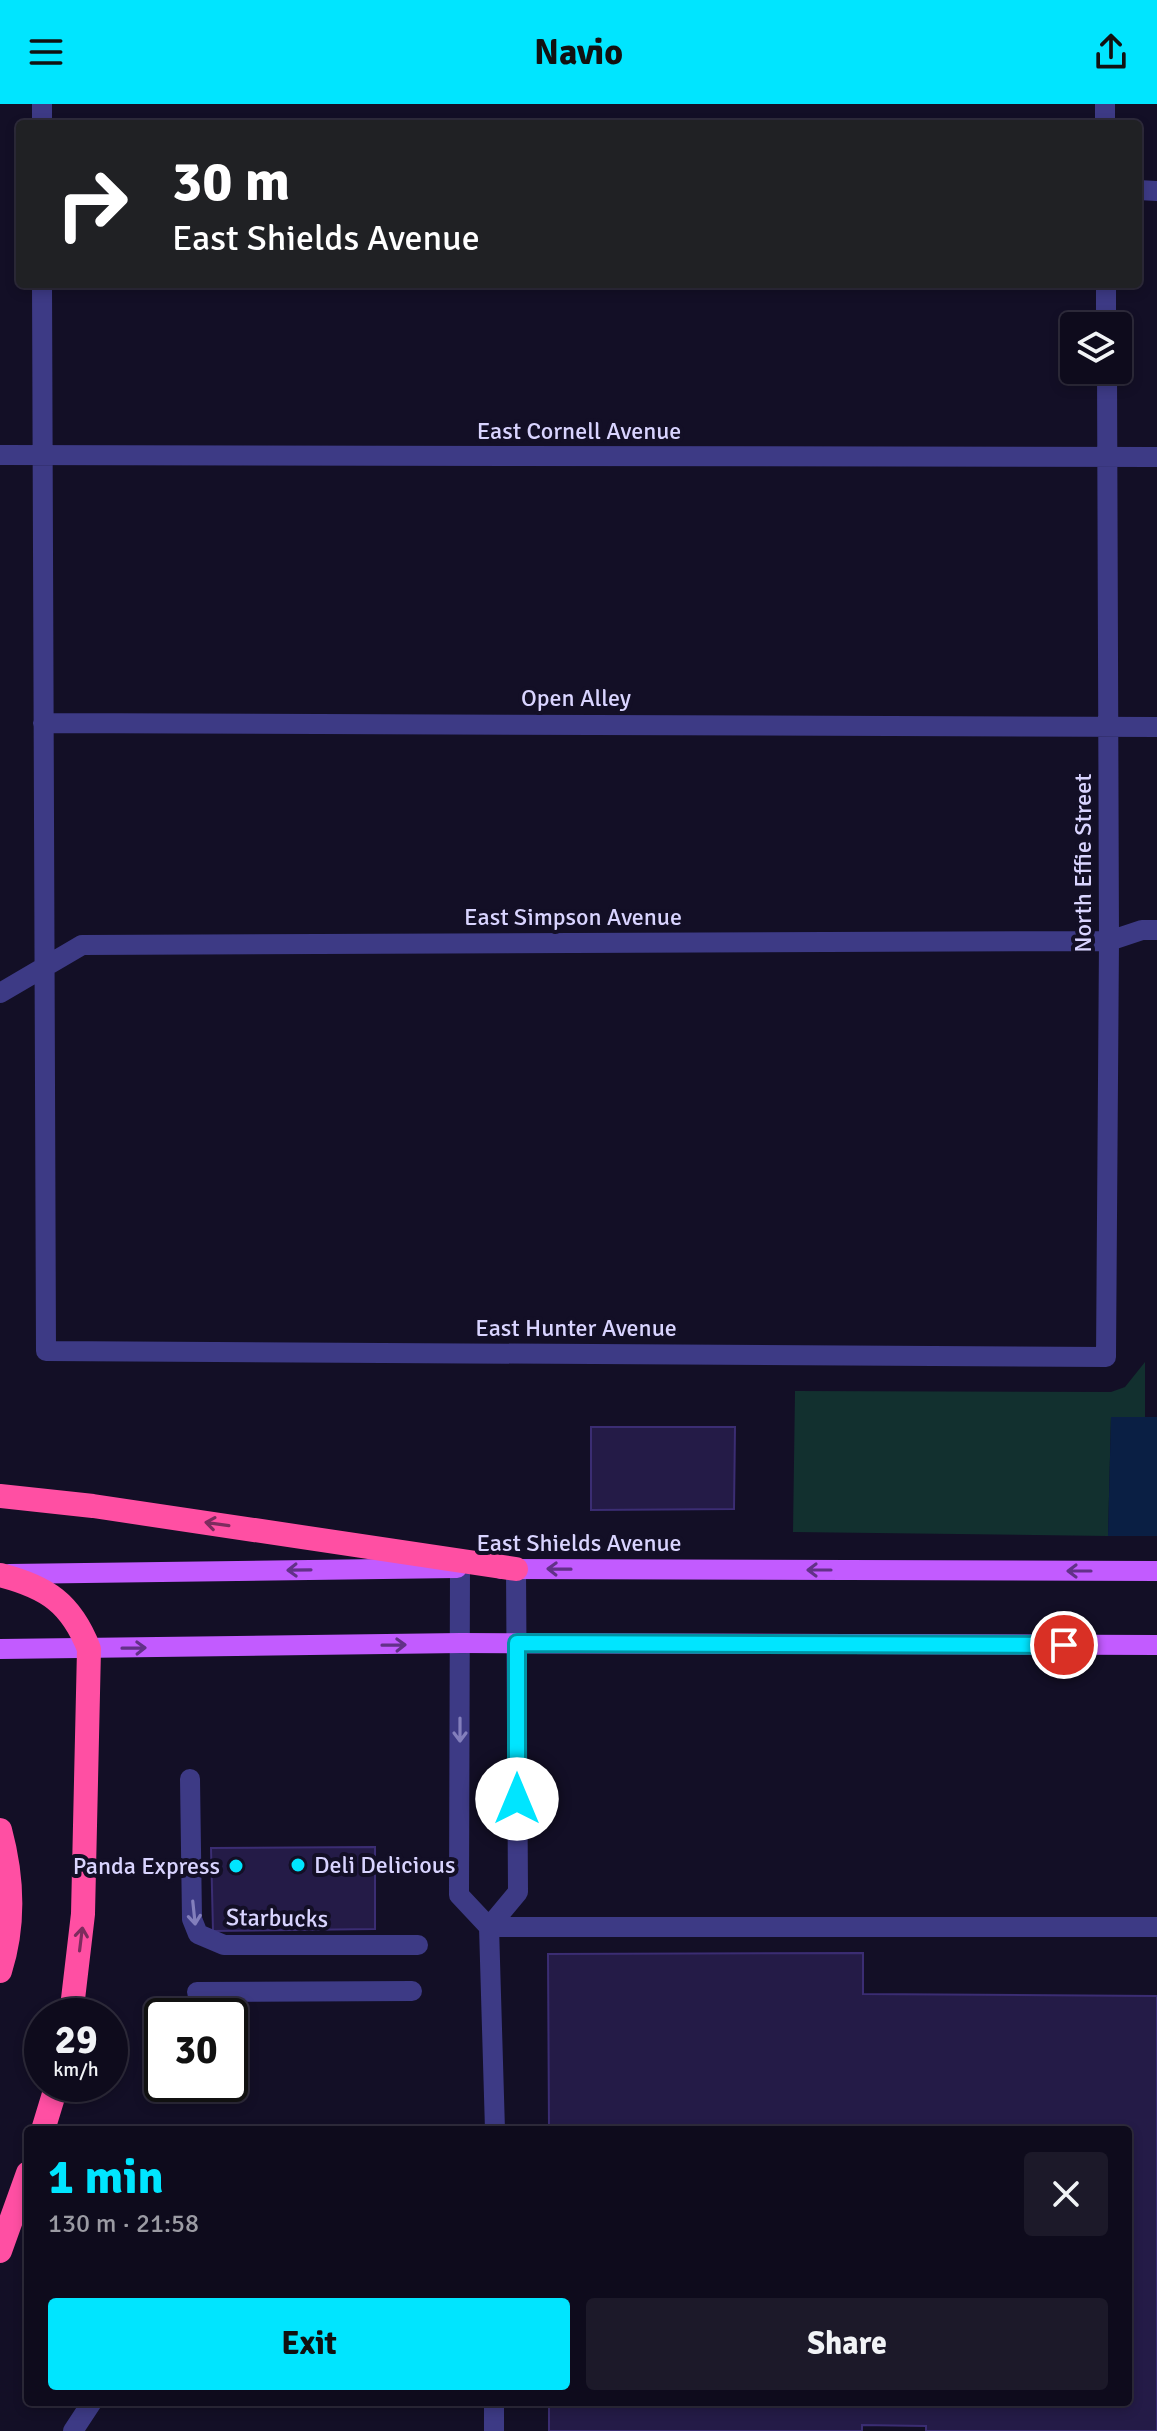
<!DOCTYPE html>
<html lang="en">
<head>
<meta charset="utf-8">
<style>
	body { margin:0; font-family:Signika,sans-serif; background:#1c1929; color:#f1f3f6; height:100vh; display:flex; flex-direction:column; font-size:30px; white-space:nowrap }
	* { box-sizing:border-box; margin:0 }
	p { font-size:26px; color:#9b9ba3 }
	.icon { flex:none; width:44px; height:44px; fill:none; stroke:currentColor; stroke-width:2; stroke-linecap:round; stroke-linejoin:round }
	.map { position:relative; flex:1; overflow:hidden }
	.details { position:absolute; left:24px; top:2022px; width:1108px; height:280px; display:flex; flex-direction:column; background:#0e0b1c; border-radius:8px; box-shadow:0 4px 12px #0003,0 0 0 2px #2e2b3b }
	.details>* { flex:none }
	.hud { position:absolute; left:16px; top:16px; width:1126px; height:168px; border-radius:8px; box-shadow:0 4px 12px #0003,0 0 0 2px #2e2b3b; background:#202124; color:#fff; overflow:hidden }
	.tools { position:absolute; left:1060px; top:208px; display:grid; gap:16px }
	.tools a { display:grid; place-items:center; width:72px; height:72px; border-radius:8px; background:#0e0b1c; box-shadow:0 4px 12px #0003,0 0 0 2px #2e2b3b; font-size:40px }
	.speed { position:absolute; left:24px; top:1894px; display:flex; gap:16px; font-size:40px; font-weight:700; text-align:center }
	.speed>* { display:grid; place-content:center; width:104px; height:104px; border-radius:50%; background:#0e0b1c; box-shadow:0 4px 12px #0003,0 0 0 2px #2e2b3b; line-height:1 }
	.speed small { font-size:20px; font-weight:400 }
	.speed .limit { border:4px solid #111; border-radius:12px; background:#fff; color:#111 }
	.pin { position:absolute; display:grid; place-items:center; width:68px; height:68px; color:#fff; margin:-34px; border:4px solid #fff; border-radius:50%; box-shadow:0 2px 8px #0007 }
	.me { position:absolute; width:88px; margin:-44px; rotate:0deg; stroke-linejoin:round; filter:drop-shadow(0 0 6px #0008) }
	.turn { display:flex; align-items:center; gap:28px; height:168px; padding:0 24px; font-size:36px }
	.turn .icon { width:104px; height:104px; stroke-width:2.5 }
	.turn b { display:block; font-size:56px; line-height:68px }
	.round { display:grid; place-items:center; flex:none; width:84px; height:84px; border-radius:8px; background:#1c1929 }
	.overview { display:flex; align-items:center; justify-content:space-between; height:136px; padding:0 24px }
	h1 { font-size:48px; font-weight:700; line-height:60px; color:#00e5ff }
	.button { display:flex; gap:16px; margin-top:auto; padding:16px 24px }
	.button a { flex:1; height:92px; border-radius:8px; background:#00e5ff; color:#111; font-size:32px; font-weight:700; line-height:92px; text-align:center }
	.button a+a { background:#1c1929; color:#f1f3f6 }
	header { display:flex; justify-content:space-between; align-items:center; height:104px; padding:0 24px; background:#00e5ff; color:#111; font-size:36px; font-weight:700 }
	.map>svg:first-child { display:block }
	.green { fill:#12302f }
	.water { fill:#0a1f44 }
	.building { fill:#241b47; stroke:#3b2d73; stroke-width:2 }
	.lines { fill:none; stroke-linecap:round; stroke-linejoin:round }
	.minor { stroke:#3d3a85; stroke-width:20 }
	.major { stroke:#c25bff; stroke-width:20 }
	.highway { stroke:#ff4fa3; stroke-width:24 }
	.oneway { stroke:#7d2c5e }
	.oneway2 { stroke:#623188 }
	.oneway3 { stroke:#837fbc }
	.route-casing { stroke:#0095a6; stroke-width:20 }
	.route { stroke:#00e5ff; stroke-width:14 }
	.poi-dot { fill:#00e5ff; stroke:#130f26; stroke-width:3 }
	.labels { text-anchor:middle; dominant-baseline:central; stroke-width:8; stroke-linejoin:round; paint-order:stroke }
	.street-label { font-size:24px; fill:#d9d4ff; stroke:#130f26 }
	.poi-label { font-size:24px; fill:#d9d4ff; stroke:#130f26; text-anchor:start }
</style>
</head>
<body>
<header><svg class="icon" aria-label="menu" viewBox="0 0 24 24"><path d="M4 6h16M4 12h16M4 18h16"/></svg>Navio<svg class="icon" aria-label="share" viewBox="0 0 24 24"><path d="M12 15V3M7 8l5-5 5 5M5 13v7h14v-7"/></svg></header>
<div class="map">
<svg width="1157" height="2327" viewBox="0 0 1157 2327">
	<rect width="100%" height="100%" fill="#130f26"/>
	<!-- green -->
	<path class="green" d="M1145,1258V1313L1111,1314L1108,1432L793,1428L795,1287L1111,1288L1125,1283Z"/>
	<!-- water -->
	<path class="water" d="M1111,1313H1157V1432H1108Z"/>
	<!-- building -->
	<path class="building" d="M591,1323H735L734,1405L591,1406Z
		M375,1743V1825L213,1827L211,1744Z
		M863,1849V1890L1157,1892V2327H926V2322L862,2321V2327H549V2298H1128V2026H549L548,1850Z"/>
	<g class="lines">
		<!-- minor -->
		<path class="minor" d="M42,0V20
			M1105,0V20
			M1138,86L1157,87
			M42,180L46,1247L1106,1253L1109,837L1107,266
			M1106,180V222
			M0,351L1157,353
			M43,619L1157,623
			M0,889L82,841L1109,837L1142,826H1157
			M460,1464L459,1791L489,1823L495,2026
			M190,1675L192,1815L198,1830L224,1841H418
			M489,1823H1157
			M489,1823L518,1788L516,1465
			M197,1888L412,1887
			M73,2327L92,2298
			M494,2327V2298"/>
		<!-- major -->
		<path class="major" d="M501,1465L1157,1467
			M9,1470L457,1464
			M0,1545L461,1539L1157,1541"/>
		<!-- highway -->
		<path class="highway" d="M0,1392L93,1402L516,1465
			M0,1471C47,1483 71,1499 89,1545L83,1810L71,1912
			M0,1726C13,1774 15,1820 0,1867
			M43,2026L57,1980
			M0,2147L28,2069"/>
	</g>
	<!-- one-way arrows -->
	<defs><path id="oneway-shaft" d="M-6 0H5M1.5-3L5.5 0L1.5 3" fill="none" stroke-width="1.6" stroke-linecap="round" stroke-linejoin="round" transform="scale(2)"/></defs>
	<g class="oneway">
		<use href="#oneway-shaft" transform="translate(217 1420) rotate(-172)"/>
		<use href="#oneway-shaft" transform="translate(81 1835) rotate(-83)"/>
	</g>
	<g class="oneway2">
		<use href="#oneway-shaft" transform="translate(559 1465) rotate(-179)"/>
		<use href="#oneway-shaft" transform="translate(299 1466) rotate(179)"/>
		<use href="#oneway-shaft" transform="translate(819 1466) rotate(-180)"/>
		<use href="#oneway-shaft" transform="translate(1079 1467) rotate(-180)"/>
		<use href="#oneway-shaft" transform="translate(394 1541) rotate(-1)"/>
		<use href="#oneway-shaft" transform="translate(134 1544) rotate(-1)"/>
	</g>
	<g class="oneway3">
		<use href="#oneway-shaft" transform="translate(460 1626) rotate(90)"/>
		<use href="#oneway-shaft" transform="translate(194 1809) rotate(84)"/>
	</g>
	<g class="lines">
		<!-- route casing -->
		<g class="route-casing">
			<path id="route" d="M517,1695V1539L1064,1541"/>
		</g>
		<!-- route -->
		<use href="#route" class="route"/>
	</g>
	<!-- markers -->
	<g class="poi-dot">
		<circle cx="298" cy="1761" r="8"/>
		<circle cx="236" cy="1762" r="8"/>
	</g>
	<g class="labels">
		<!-- street labels -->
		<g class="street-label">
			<text x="579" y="327">East Cornell Avenue</text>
			<text x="576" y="594">Open Alley</text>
			<text transform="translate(1083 759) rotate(-90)">North Effie Street</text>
			<text x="573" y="813">East Simpson Avenue</text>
			<text x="576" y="1224">East Hunter Avenue</text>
			<text x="579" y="1439">East Shields Avenue</text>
			<text transform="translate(277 1814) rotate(1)">Starbucks</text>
		</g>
		<!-- poi labels -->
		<g class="poi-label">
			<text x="314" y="1761">Deli Delicious</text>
			<text x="220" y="1762" text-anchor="end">Panda Express</text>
		</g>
	</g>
</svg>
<div class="tools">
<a><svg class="icon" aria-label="layers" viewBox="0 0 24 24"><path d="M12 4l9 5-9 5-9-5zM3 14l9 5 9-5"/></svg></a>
</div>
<div class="speed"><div>29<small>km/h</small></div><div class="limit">30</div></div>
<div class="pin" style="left:1064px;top:1541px;background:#d93025"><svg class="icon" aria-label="arrive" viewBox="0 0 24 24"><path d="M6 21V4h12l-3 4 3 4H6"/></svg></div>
<svg class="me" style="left:517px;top:1695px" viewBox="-20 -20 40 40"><circle r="19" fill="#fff"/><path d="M0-13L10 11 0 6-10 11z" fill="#00e5ff"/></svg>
<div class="hud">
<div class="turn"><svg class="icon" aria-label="right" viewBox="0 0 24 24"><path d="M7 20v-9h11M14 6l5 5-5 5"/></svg><div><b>30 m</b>East Shields Avenue</div></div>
</div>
<section class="details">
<div class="overview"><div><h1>1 min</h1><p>130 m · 21:58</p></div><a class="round"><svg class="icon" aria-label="close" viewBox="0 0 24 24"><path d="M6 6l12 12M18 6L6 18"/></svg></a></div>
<div class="button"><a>Exit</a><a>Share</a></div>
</section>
</div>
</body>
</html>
